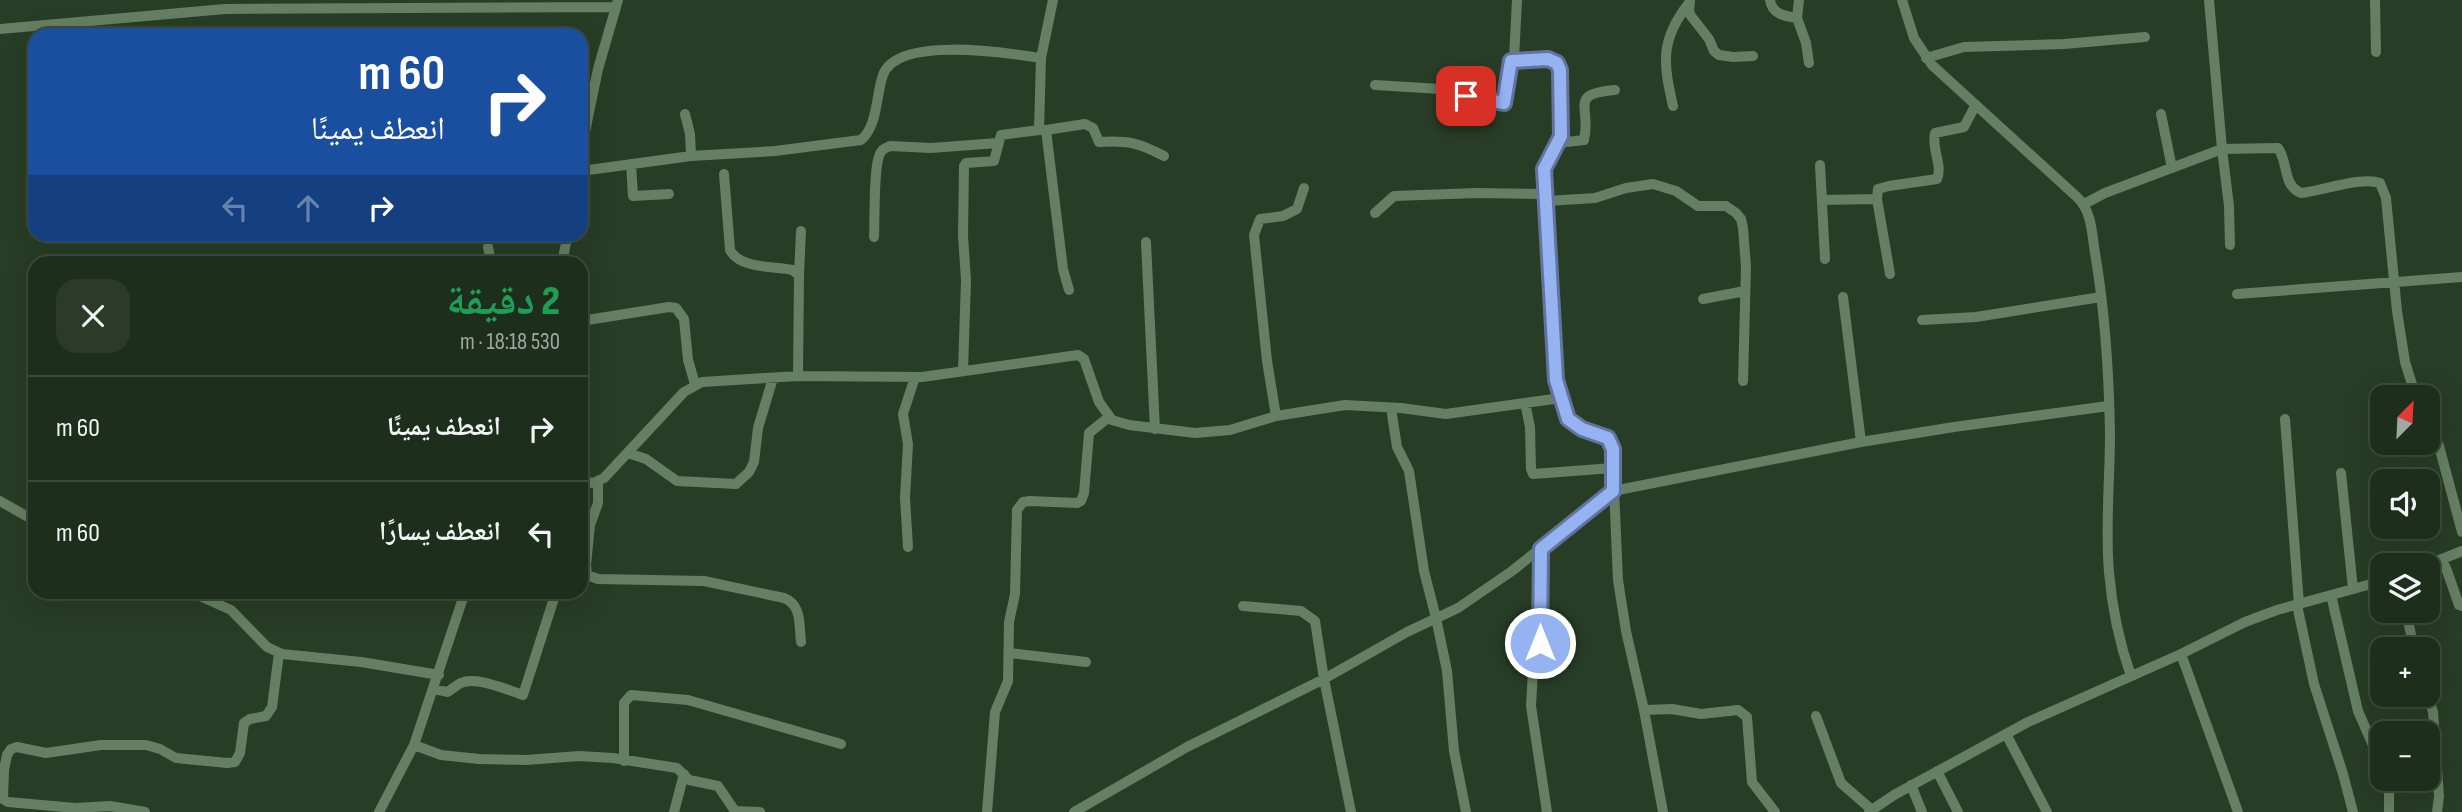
<!DOCTYPE html>
<html lang="ar">
<head>
<meta charset="utf-8">
<style>
	body { margin:0; font-family:"Sofia Sans Condensed","Noto Naskh Arabic",sans-serif; background:#2b3a29; color:#f1f3f6; direction:rtl; height:100vh; display:flex; flex-direction:column; font-size:26px; white-space:nowrap }
	* { box-sizing:border-box; margin:0 }
	p { font-size:23px; color:#a1a8a3 }
	.icon { flex:none; width:38px; height:38px; fill:none; stroke:currentColor; stroke-width:2; stroke-linecap:round; stroke-linejoin:round }
	.map { position:relative; flex:1; overflow:hidden; direction:ltr }
	.drawer { position:absolute; left:28px; top:256px; width:560px; height:343px; display:flex; flex-direction:column; background:#1e2e1c; border-radius:21px; box-shadow:0 7px 28px #0002,0 0 0 2px #3c4a3b; direction:rtl }
	.drawer>* { flex:none }
	.hud { position:absolute; left:28px; top:28px; width:560px; height:214px; border-radius:21px; box-shadow:0 7px 28px #0002,0 0 0 2px #3c4a3b; direction:rtl; background:#1a4fa0; color:#fff; overflow:hidden }
	.needle { width:46px; rotate:24deg }
	.tools { position:absolute; left:2370px; top:385px; display:grid; gap:14px }
	.tools a { display:grid; place-items:center; width:70px; height:70px; border-radius:14px; background:#1e2e1c; box-shadow:0 7px 28px #0002,0 0 0 2px #3c4a3b; font-size:35px }
	.pin { position:absolute; display:grid; place-items:center; width:60px; height:60px; color:#fff; margin:-30px; border-radius:14px; box-shadow:0 4px 10px #0006 }
	.me { position:absolute; width:77px; margin:-38px; rotate:0deg; stroke-linejoin:round; filter:drop-shadow(0 0 5px #0008) }
	.turn { display:flex; align-items:center; gap:24px; height:147px; padding:0 28px; font-size:32px }
	.turn .icon { width:91px; height:91px; stroke-width:2.5 }
	.turn b { display:block; font-size:49px; line-height:60px }
	.lanes { display:flex; align-items:center; height:66px; padding:0 28px; background:#0003; justify-content:center; gap:35px; direction:ltr }
	.lanes .off { opacity:.35 }
	.round { display:grid; place-items:center; flex:none; width:74px; height:74px; border-radius:21px; background:#2b3a29 }
	.summary { display:flex; align-items:center; justify-content:space-between; height:119px; padding:0 28px }
	h1 { font-size:42px; font-weight:800; line-height:52px; color:#1e9e55 }
	ul { padding:0; list-style:none }
	li { display:flex; align-items:center; gap:21px; height:105px; padding:0 28px; border-top:2px solid #3c4a3b }
	li div { flex:1 }
	li b { display:block; font-size:26px }
	li em { font-style:normal }
	.map>svg:first-child { display:block }
	.lines { fill:none; stroke-linecap:round; stroke-linejoin:round }
	.minor { stroke:#657f62; stroke-width:10 }
	.route-casing { stroke:#61749d; stroke-width:18 }
	.route { stroke:#95b2f1; stroke-width:12 }
</style>
</head>
<body>
<div class="map">
<svg width="2462" height="812" viewBox="0 0 2462 812">
	<rect width="100%" height="100%" fill="#283d25"/>
	<g class="lines">
		<!-- minor -->
		<path class="minor" d="M1517,0L1514,59H1547L1557,63L1560,70L1561,136L1544,169L1556,380L1568,419L1575,426L1603,435L1612,443L1618,580L1626,631L1644,710L1663,812
			M1770,0C1772,14 1784,16 1797,18L1806,43L1809,63
			M1902,0L1914,38L1932,65L2078,198C2092,212 2092,235 2095,253C2105,312 2109,374 2110,434C2110,480 2105,526 2109,572C2112,608 2119,642 2131,676
			M2375,0L2376,52
			M1690,1L1689,11L1691,16L1709,39L1714,51L1719,55L1733,57L1753,56
			M1797,18L1799,0
			M0,29L225,9L616,7
			M1926,58L1964,47L2064,44L2145,37
			M1375,85L1440,89L1504,103L1509,66L1514,59
			M1673,106C1663,62 1660,40 1689,3
			M685,114L690,134L691,156
			M2161,114L2172,168
			M1039,130H1046L1063,269L1069,290
			M1046,130L1085,124L1093,128L1099,142C1128,140 1139,143 1164,156
			M1558,143L1584,140C1592,107 1567,94 1615,90
			M581,151L598,69L618,0
			M631,164L633,196L669,194
			M1820,165L1825,259
			M581,171L691,156L775,151L861,140C878,126 876,94 883,75C897,35 1008,53 1041,58L1053,0
			M724,174L730,250C740,269 774,266 792,270L799,275L798,376
			M1822,200L1877,199
			M1547,201L1595,198L1626,188L1653,184L1676,191L1698,206H1726L1736,213L1741,219L1743,228L1746,267L1743,381
			M2084,204L2105,193L2222,149L2209,0
			M1375,213L1394,196L1477,193L1546,194
			M874,237C875,222 873,162 881,152C883,148 886,148 890,146L931,148L998,143
			M1146,242L1155,429
			M2230,245L2229,206L2222,149L2278,148C2289,163 2282,185 2301,193C2322,191 2362,176 2380,183L2386,198L2397,311L2405,362L2416,397
			M488,247L491,262
			M562,262L568,234
			M1890,274L1877,199L1878,189L1889,186L1937,179C1943,165 1931,148 1935,133L1964,127L1975,106
			M799,275L801,231
			M2237,294L2462,277
			M1843,297L1861,442
			M1703,299L1745,291
			M1922,320L1976,317L2101,297
			M581,321L669,307L676,308L684,319L688,360L695,384
			M963,370L966,280L963,236L964,166L966,163L994,161L1001,135L1039,130L1041,58
			M1525,403L1530,427L1531,469L1533,474L1613,468
			M1391,408L1397,447L1409,471L1424,571L1436,618L1447,671L1454,751L1466,812
			M1276,416L1267,361L1254,235L1260,219L1283,216L1297,209L1304,188
			M2285,419L2299,604
			M2427,425L2439,446L2462,532
			M628,453L646,459L677,481L736,484L749,472L754,462L758,428L773,378
			M2341,473L2353,589
			M581,481L593,483L604,478L684,392L702,382L798,376L922,377L1078,355L1084,359L1099,402L1112,420L1129,425L1195,433L1230,430L1276,416L1345,405L1401,408L1446,414L1561,398
			M598,482V503L590,525L586,565L587,575L598,579L704,581L784,598C802,605 799,625 801,642
			M0,501L35,521
			M908,547L905,498L908,444L903,414L915,377
			M1541,549V635L1533,670L1531,706L1547,812
			M2441,560L2446,568L2459,605L2462,606
			M2427,565L2462,551
			M191,592L231,610L267,647L282,654L361,662L439,675
			M2331,595L2358,711L2382,766
			M2297,605L2314,684L2343,774L2353,812
			M1243,606L1301,611L1315,621L1324,679L1351,812
			M2406,611L2414,649
			M1010,653L1086,662
			M2181,654L2238,812
			M434,689L447,692C452,690 456,685 461,683C477,676 508,690 523,695L556,592
			M2427,693L2433,712L2439,796L2437,812
			M1644,710L1672,709L1701,714L1738,710L1747,717L1752,782L1775,812
			M1816,716L1841,783L1872,810
			M2006,734L2047,812
			M414,745L441,755L479,759L526,760L579,756L613,758L677,768L689,780L718,786L735,811L760,812
			M624,761V703L631,695L688,700L841,744
			M1937,771L1958,812
			M2387,779L2389,786V812
			M1911,785L1922,812
			M145,812L110,806L75,808L8,802L3,799L4,770L7,755L11,749L17,747L46,753L101,745H146L160,749L176,758L227,763L235,762L240,753L244,723L250,719L266,716L272,707L279,653
			M379,812L414,745L465,592
			M674,812L684,774
			M987,812L995,712L1008,681L1009,622L1015,594L1017,510L1023,502L1030,501L1077,503L1081,501L1084,493L1089,433L1109,417
			M1074,812L1187,747L1324,679L1407,632L1458,608L1512,571L1613,491L1861,442L1954,427L2108,406
			M1869,812L1894,795L2028,722L2181,654L2245,622L2277,610L2382,581"/>
	</g>
	<g class="lines">
		<!-- route casing -->
		<g class="route-casing">
			<path id="route" d="M1466,96L1504,103L1511,61L1548,59L1557,63L1560,70L1561,136L1544,169L1556,380L1568,419L1582,429L1608,438L1613,449V491L1541,549L1540,643"/>
		</g>
		<!-- route -->
		<use href="#route" class="route"/>
	</g>
</svg>
<div class="tools">
<a><svg class="needle" viewBox="-14 -14 28 28"><path d="M0-13l5 13h-10z" fill="#e53935"/><path d="M0 13l5-13h-10z" fill="#a1a8a3"/></svg></a>
<a><svg class="icon" aria-label="sound" viewBox="0 0 24 24"><path d="M4 9h4l5-4v14l-5-4H4zM17 9q2 3 0 6"/></svg></a>
<a><svg class="icon" aria-label="layers" viewBox="0 0 24 24"><path d="M12 4l9 5-9 5-9-5zM3 14l9 5 9-5"/></svg></a>
<a>+</a>
<a>−</a>
</div>
<div class="pin" style="left:1466px;top:96px;background:#d93025"><svg class="icon" aria-label="arrive" viewBox="0 0 24 24"><path d="M6 21V4h12l-3 4 3 4H6"/></svg></div>
<svg class="me" style="left:1540px;top:643px" viewBox="-20 -20 40 40"><circle r="17" fill="#95b2f1" stroke="#fff" stroke-width="3"/><path d="M0-11L8 9 0 5-8 9z" fill="#fff"/></svg>
<div class="hud">
<div class="turn"><svg class="icon" aria-label="right" viewBox="0 0 24 24"><path d="M7 20v-9h11M14 6l5 5-5 5"/></svg><div><b>60 m</b>انعطف يمينًا</div></div>
<div class="lanes"><svg class="icon off" aria-label="left" viewBox="0 0 24 24"><path d="M17 20v-9H6M10 6l-5 5 5 5"/></svg><svg class="icon off" aria-label="ahead" viewBox="0 0 24 24"><path d="M12 20V5M6 11l6-6 6 6"/></svg><svg class="icon" aria-label="right" viewBox="0 0 24 24"><path d="M7 20v-9h11M14 6l5 5-5 5"/></svg></div>
</div>
<section class="drawer">
<div class="summary"><div><h1>2 دقيقة</h1><p>530 m · 18:18</p></div><a class="round"><svg class="icon" aria-label="close" viewBox="0 0 24 24"><path d="M6 6l12 12M18 6L6 18"/></svg></a></div>
<ul>
<li><svg class="icon" aria-label="right" viewBox="0 0 24 24"><path d="M7 20v-9h11M14 6l5 5-5 5"/></svg><div><b>انعطف يمينًا</b></div><em>60 m</em></li>
<li><svg class="icon" aria-label="left" viewBox="0 0 24 24"><path d="M17 20v-9H6M10 6l-5 5 5 5"/></svg><div><b>انعطف يسارًا</b></div><em>60 m</em></li>
</ul>
</section>
</div>
</body>
</html>
